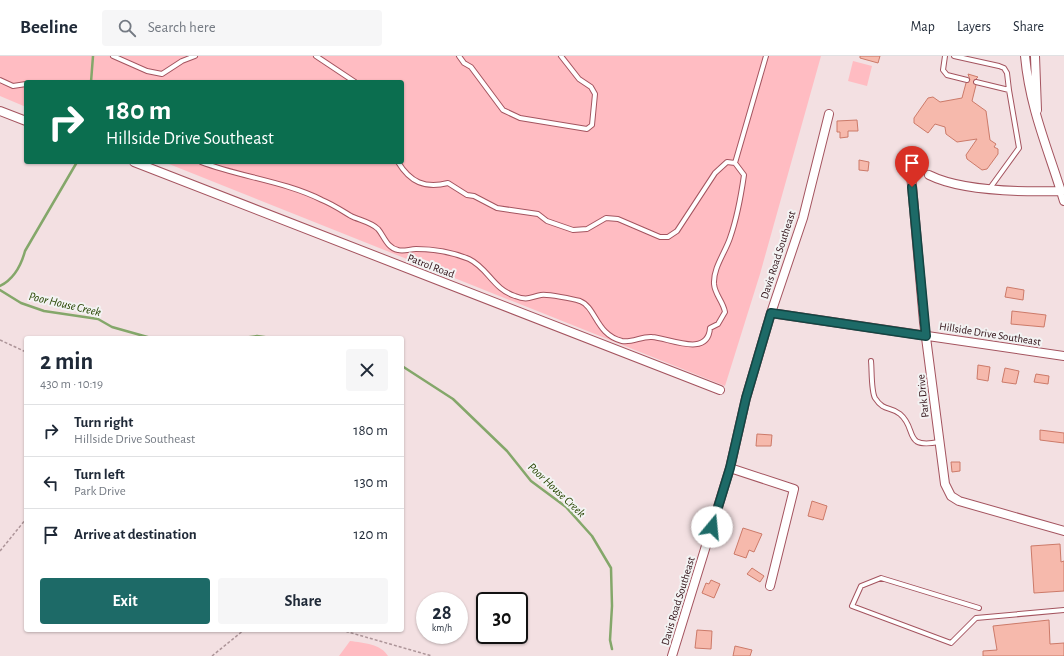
<!DOCTYPE html>
<html lang="en">
<head>
<meta charset="utf-8">
<style>
	body { margin:0; font-family:"Alegreya Sans",sans-serif; background:#f6f6f7; color:#1f2937; height:100vh; display:flex; flex-direction:column; font-size:15px; white-space:nowrap }
	* { box-sizing:border-box; margin:0 }
	p { font-size:13px; color:#747a83 }
	.icon { flex:none; width:22px; height:22px; fill:none; stroke:currentColor; stroke-width:2; stroke-linecap:round; stroke-linejoin:round }
	.map { position:relative; flex:1; overflow:hidden }
	.panel { position:absolute; left:24px; top:280px; width:380px; height:296px; display:flex; flex-direction:column; background:#fff; border-radius:4px; box-shadow:0 1px 3px #0004 }
	.panel>* { flex:none }
	.banner { position:absolute; left:24px; top:24px; width:380px; height:84px; border-radius:4px; box-shadow:0 1px 3px #0004; background:#0b6e4f; color:#fff; overflow:hidden }
	.speed { position:absolute; left:416px; top:536px; display:flex; gap:8px; font-size:20px; font-weight:700; text-align:center }
	.speed>* { display:grid; place-content:center; width:52px; height:52px; border-radius:50%; background:#fff; box-shadow:0 1px 3px #0004; line-height:1 }
	.speed small { font-size:10px; font-weight:400 }
	.speed .limit { border:2px solid #111; border-radius:6px; background:#fff; color:#111 }
	.pin { position:absolute; display:grid; place-items:center; width:34px; height:34px; color:#fff; margin:-41px -17px; border-radius:50% 50% 50% 0; rotate:-45deg; box-shadow:0 0 4px #0007 }
	.pin .icon { rotate:45deg }
	.me { position:absolute; width:44px; margin:-22px; rotate:17deg; stroke-linejoin:round; filter:drop-shadow(0 0 3px #0008) }
	.turn { display:flex; align-items:center; gap:14px; height:84px; padding:0 16px; font-size:18px }
	.turn .icon { width:52px; height:52px; stroke-width:2.5 }
	.turn b { display:block; font-size:28px; line-height:34px }
	.round { display:grid; place-items:center; flex:none; width:42px; height:42px; border-radius:4px; background:#f6f6f7 }
	.headline { display:flex; align-items:center; justify-content:space-between; height:68px; padding:0 16px }
	h1 { font-size:24px; font-weight:700; line-height:30px }
	.button { display:flex; gap:8px; margin-top:auto; padding:8px 16px }
	.button a { flex:1; height:46px; border-radius:4px; background:#1d6a67; color:#fff; font-size:16px; font-weight:700; line-height:46px; text-align:center }
	.button a+a { background:#f6f6f7; color:#1f2937 }
	ul { padding:0; list-style:none }
	li { display:flex; align-items:center; gap:12px; height:52px; padding:0 16px; border-top:1px solid #e0e1e3 }
	li div { flex:1 }
	li b { display:block; font-size:15px }
	li em { font-style:normal }
	header { display:flex; align-items:center; gap:24px; box-sizing:border-box; height:56px; padding:0 20px; background:#fff; border-bottom:1px solid #e0e1e3 }
	header strong { font-size:19px }
	nav { display:flex; gap:22px; margin-inline-start:auto; font-size:14px }
	.search { width:280px; height:36px; background:#f6f6f7; display:flex; align-items:center; gap:10px; box-sizing:border-box; padding:0 14px; border-radius:4px; color:#747a83; font-size:15px }
	.map>svg:first-child { display:block }
	.green { fill:#ffbcc2 }
	.lines { fill:none; stroke-linecap:round; stroke-linejoin:round }
	.stream { stroke:#84a76a; stroke-width:2.5 }
	.building { fill:#f6b9ac; stroke:#cc7a69 }
	.lane-casing { stroke:#a4545f; stroke-width:6 }
	.street-casing { stroke:#a4545f; stroke-width:10 }
	.path { stroke:#ac9498; stroke-width:1.5; stroke-dasharray:3 2; stroke-linecap:butt }
	.lane { stroke:#fff; stroke-width:4 }
	.street { stroke:#fff; stroke-width:8 }
	.route-casing { stroke:#134543; stroke-width:10 }
	.route { stroke:#1d6a67; stroke-width:7 }
	.labels { text-anchor:middle; dominant-baseline:central; stroke-width:4; stroke-linejoin:round; paint-order:stroke }
	.street-label { font-size:11px; fill:#2d0d13; stroke:#f3f3f3 }
	.water-label { font-size:12px; font-style:italic; fill:#274602; stroke:#f3f3f3 }
</style>
</head>
<body>
<header>
<strong>Beeline</strong>
<div class="search"><svg class="icon" aria-label="search" viewBox="0 0 24 24"><circle cx="10" cy="10" r="6"/><path d="M15 15l6 6"/></svg>Search here</div>
<nav><a>Map</a><a>Layers</a><a>Share</a></nav>
</header>
<div class="map">
<svg width="1064" height="600" viewBox="0 0 1064 600">
	<rect width="100%" height="100%" fill="#f3e0e2"/>
	<!-- green -->
	<path class="green" d="M0,0H821L760,218L725,330L164,106H402V26H26V51L0,40Z
		M853,5L872,10L867,30L848,25Z
		M350,585C364,587 381,588 388,600H339Z"/>
	<g class="lines">
		<!-- stream -->
		<path class="stream" d="M91,26L93,0
			M0,230C14,223 21,210 25,195L77,106
			M0,234L21,247L44,255L98,263L112,271L151,282
			M243,282L257,280L271,282
			M402,310L453,343L507,395L531,425L566,451L592,480L611,512L612,550L610,584L612,593"/>
	</g>
	<!-- building -->
	<path class="building" d="M860,0H880L878,7L860,2Z
		M968,18L978,21L973,26L976,29L972,45L986,55L990,84L996,88L994,91L998,93V98L987,113L982,114L967,103L966,99L977,83L957,86L946,78L945,71L935,68L928,77L914,67V62L928,42L933,41L940,46L962,42L966,27L970,24Z
		M857,64L858,75H848V81L840,82V76H837V65Z
		M859,104L869,106L868,115L859,114Z
		M1007,231L1024,234L1023,244L1005,241Z
		M1012,255L1046,259L1044,271L1011,268Z
		M978,309L990,311L988,325L977,323Z
		M1005,312L1019,315L1016,328L1002,326Z
		M1036,318L1049,320L1048,328L1034,326Z
		M1040,374L1064,377V387L1040,384Z
		M757,378L772,379L771,390H756Z
		M951,406H960V415L952,416Z
		M812,445L827,450L823,464L808,460Z
		M743,472L762,478L754,496L749,494L746,502L734,498Z
		M1060,488L1061,506L1064,505V535L1034,537L1031,490Z
		M752,512L764,520L760,526L747,518Z
		M711,524L720,528L714,542L702,537L706,527L709,528Z
		M1049,564L1050,588L1064,587V600H983V595L997,594L993,570Z
		M697,574L712,575L711,593L695,592Z
		M735,590L752,594L750,600H733Z"/>
	<g class="lines">
		<!-- lane casing -->
		<g class="lane-casing">
			<path id="lane" d="M113,0L147,15L162,18L182,5L195,0
				M316,0L355,26
				M459,0L464,7L471,11L503,54L520,62L587,73L592,69L595,38L591,31L579,23L561,0
				M945,0L943,14L947,19L967,24
				M954,0L999,10L1004,12L1007,17L1009,34L1019,92L990,132
				M0,24L13,30L26,28
				M976,26L1009,34
				M201,106C240,121 284,125 322,144C332,148 341,154 351,160C359,164 371,166 378,173C384,180 387,192 398,194C403,196 410,193 416,193C435,193 452,196 469,203C488,212 493,233 515,240C528,245 530,241 541,239C548,238 573,243 580,245C596,251 596,279 622,285C632,287 642,280 652,281C669,282 708,302 710,272L718,268L725,256C723,245 715,239 714,228C713,212 725,197 730,182C737,162 741,140 744,119L735,107L727,106L715,117L677,175L668,181H660L618,163L606,162L587,173L573,174L547,165L538,158L497,152L474,140L467,139L448,127C425,133 410,126 398,106
				M735,107L766,0
				M871,305C872,314 871,335 875,342C884,356 890,350 900,358C918,373 902,393 939,386
				M979,552L881,522L861,530L852,550L951,587L976,562L1064,554"/>
		</g>
		<!-- street casing -->
		<g class="street-casing">
			<path id="street" d="M1025,0C1030,54 1049,95 1064,145
				M1035,0L1037,54
				M0,55L26,65
				M134,106L720,334
				M911,118L924,266L945,428L951,440L959,445L1064,475
				M929,119C963,136 1023,136 1061,135
				M771,257L1064,300
				M730,412L794,433L770,530
				M672,600L730,412L746,342L771,257L803,162L829,58"/>
		</g>
		<!-- path -->
		<path class="path" d="M0,284L26,296
			M0,495L26,463
			M341,574L432,600
			M212,600L244,574"/>
		<!-- lane -->
		<use href="#lane" class="lane"/>
		<!-- street -->
		<use href="#street" class="street"/>
	</g>
	<g class="lines">
		<!-- route casing -->
		<g class="route-casing">
			<path id="route" d="M712,471L730,412L746,342L771,257L926,280L912,131"/>
		</g>
		<!-- route -->
		<use href="#route" class="route"/>
	</g>
	<g class="labels">
		<!-- street labels -->
		<g class="street-label">
			<text transform="translate(778 199) rotate(-72)">Davis Road Southeast</text>
			<text transform="translate(431 210) rotate(21)">Patrol Road</text>
			<text transform="translate(990 278) rotate(9)">Hillside Drive Southeast</text>
			<text transform="translate(923 340) rotate(-96)">Park Drive</text>
			<text transform="translate(678 545) rotate(-73)">Davis Road Southeast</text>
		</g>
		<!-- water labels -->
		<g class="water-label">
			<text transform="translate(65 248) rotate(13)">Poor House Creek</text>
			<text transform="translate(557 434) rotate(43)">Poor House Creek</text>
		</g>
	</g>
</svg>
<div class="speed"><div>28<small>km/h</small></div><div class="limit">30</div></div>
<div class="pin" style="left:912px;top:131px;background:#d93025"><svg class="icon" aria-label="arrive" viewBox="0 0 24 24"><path d="M6 21V4h12l-3 4 3 4H6"/></svg></div>
<svg class="me" style="left:712px;top:471px" viewBox="-20 -20 40 40"><circle r="19" fill="#fff"/><path d="M0-13L10 11 0 6-10 11z" fill="#1d6a67"/></svg>
<div class="banner">
<div class="turn"><svg class="icon" aria-label="right" viewBox="0 0 24 24"><path d="M7 20v-9h11M14 6l5 5-5 5"/></svg><div><b>180 m</b>Hillside Drive Southeast</div></div>
</div>
<section class="panel">
<div class="headline"><div><h1>2 min</h1><p>430 m · 10:19</p></div><a class="round"><svg class="icon" aria-label="close" viewBox="0 0 24 24"><path d="M6 6l12 12M18 6L6 18"/></svg></a></div>
<ul>
<li><svg class="icon" aria-label="right" viewBox="0 0 24 24"><path d="M7 20v-9h11M14 6l5 5-5 5"/></svg><div><b>Turn right</b><p>Hillside Drive Southeast</p></div><em>180 m</em></li>
<li><svg class="icon" aria-label="left" viewBox="0 0 24 24"><path d="M17 20v-9H6M10 6l-5 5 5 5"/></svg><div><b>Turn left</b><p>Park Drive</p></div><em>130 m</em></li>
<li><svg class="icon" aria-label="arrive" viewBox="0 0 24 24"><path d="M6 21V4h12l-3 4 3 4H6"/></svg><div><b>Arrive at destination</b></div><em>120 m</em></li>
</ul>
<div class="button"><a>Exit</a><a>Share</a></div>
</section>
</div>
</body>
</html>
